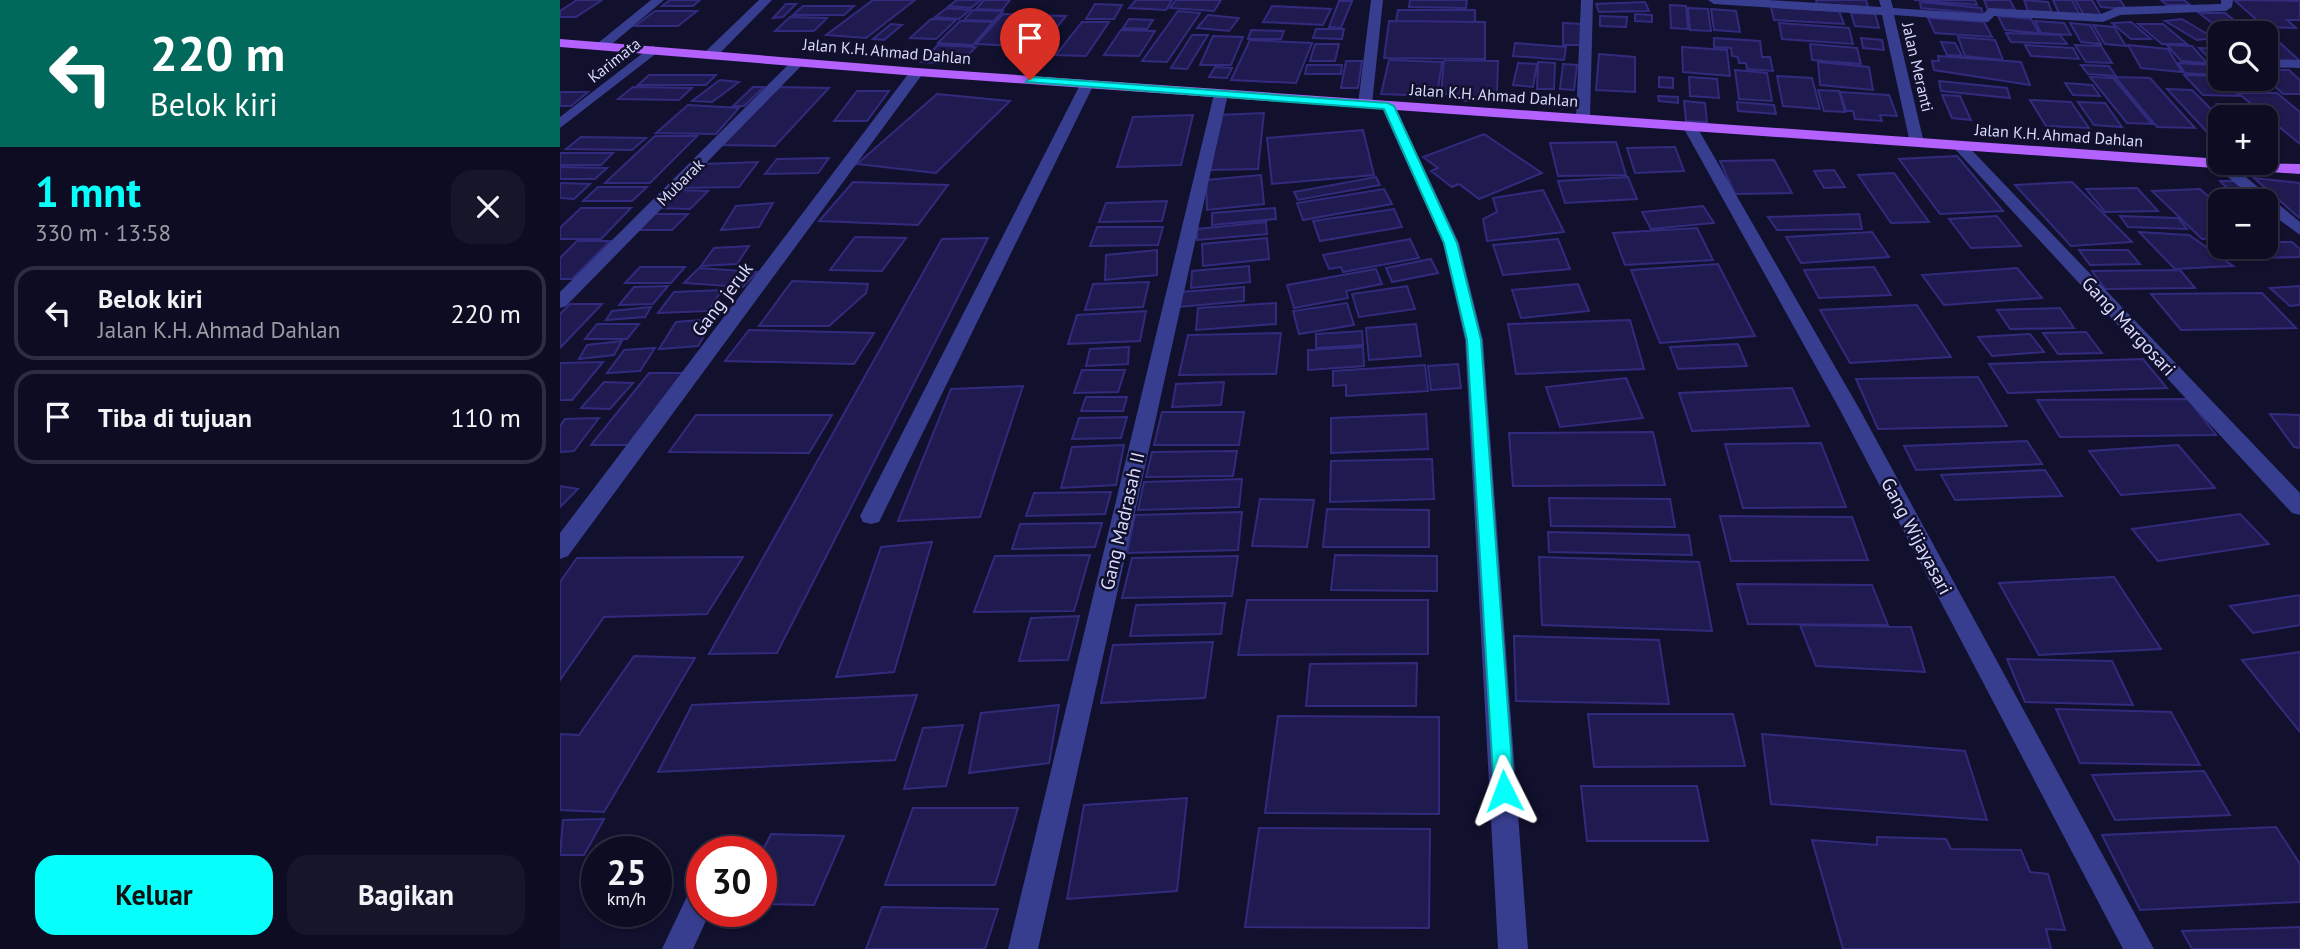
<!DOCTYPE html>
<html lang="id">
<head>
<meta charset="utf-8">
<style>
	body { margin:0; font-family:"PT Sans",sans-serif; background:#16152a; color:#f1f3f6; height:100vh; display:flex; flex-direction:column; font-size:26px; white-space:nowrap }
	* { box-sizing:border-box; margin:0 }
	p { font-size:23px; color:#9a9ba5 }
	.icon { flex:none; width:38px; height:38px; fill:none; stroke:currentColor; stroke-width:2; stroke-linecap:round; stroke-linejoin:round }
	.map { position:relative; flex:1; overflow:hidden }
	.details { display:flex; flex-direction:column; background:#0d0c22; width:560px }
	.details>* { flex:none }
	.banner { background:#00695c; color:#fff; overflow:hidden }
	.fabs { position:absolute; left:1648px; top:21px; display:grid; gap:14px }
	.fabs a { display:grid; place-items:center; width:70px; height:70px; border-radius:14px; background:#0d0c22; box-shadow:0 2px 5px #0004,0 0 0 2px #2d2c40; font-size:35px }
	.speed { position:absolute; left:21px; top:836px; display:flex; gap:14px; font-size:35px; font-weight:700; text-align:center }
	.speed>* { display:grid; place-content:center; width:91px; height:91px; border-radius:50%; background:#0d0c22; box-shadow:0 2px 5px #0004,0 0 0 2px #2d2c40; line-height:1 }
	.speed small { font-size:18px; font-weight:400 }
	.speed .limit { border:10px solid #d22; background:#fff; color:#111 }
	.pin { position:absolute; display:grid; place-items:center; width:60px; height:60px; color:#fff; margin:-72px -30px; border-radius:50% 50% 50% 0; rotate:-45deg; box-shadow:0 0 7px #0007 }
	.pin .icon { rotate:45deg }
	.me { position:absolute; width:77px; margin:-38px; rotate:357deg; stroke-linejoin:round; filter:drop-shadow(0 0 5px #0008) }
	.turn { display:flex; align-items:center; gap:24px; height:147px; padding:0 35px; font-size:32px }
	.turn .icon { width:91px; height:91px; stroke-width:2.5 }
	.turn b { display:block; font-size:49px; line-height:60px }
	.round { display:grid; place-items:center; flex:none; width:74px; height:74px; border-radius:21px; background:#16152a }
	.head { display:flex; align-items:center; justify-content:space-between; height:119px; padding:0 35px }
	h1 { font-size:42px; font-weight:600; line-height:52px; color:#07fffb }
	.cta { display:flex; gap:14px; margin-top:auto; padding:14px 35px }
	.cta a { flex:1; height:80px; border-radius:21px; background:#07fffb; color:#111; font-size:28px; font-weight:600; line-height:80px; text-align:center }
	.cta a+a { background:#16152a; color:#f1f3f6 }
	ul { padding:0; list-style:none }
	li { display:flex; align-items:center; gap:21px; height:94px; margin:0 14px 10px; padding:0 21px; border:4px solid #2d2c40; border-radius:21px }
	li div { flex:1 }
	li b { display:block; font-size:26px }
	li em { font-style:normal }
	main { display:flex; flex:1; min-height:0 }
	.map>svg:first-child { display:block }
	.building { fill:#1f1a4f; stroke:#322b7d; stroke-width:2 }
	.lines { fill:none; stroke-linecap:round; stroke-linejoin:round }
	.minor { fill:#383e8f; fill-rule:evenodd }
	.major { fill:#b362ff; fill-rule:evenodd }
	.route { fill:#07fffb; stroke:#05a6a3; stroke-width:2 }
	.labels { text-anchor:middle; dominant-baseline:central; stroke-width:5; stroke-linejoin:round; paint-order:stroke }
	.far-street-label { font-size:16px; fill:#dbdbff; stroke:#11102d }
	.street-label { font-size:19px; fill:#dbdbff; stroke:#11102d }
</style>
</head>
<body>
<main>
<section class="details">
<div class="banner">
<div class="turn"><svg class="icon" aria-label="left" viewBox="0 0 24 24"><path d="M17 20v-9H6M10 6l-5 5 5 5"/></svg><div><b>220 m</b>Belok kiri</div></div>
</div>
<div class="head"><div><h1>1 mnt</h1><p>330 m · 13:58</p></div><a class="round"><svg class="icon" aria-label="close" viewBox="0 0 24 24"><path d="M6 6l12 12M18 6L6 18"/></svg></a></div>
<ul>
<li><svg class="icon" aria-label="left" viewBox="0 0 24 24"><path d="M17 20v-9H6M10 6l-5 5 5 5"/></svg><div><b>Belok kiri</b><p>Jalan K.H. Ahmad Dahlan</p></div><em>220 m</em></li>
<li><svg class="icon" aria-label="arrive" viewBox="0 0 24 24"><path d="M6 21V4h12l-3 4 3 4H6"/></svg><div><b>Tiba di tujuan</b></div><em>110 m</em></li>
</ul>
<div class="cta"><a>Keluar</a><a>Bagikan</a></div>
</section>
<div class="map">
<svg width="1740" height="949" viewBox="0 0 1740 949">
	<rect width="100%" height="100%" fill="#11102d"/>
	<!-- building -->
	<path class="building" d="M17,0H42L16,17H0V11Z
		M110,0H140L133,6H102Z
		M313,0H355L306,38L266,35Z
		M397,0H421L411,8L389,6Z
		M424,0H450L442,10L416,9Z
		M576,0H612L606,10L569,8Z
		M616,0H661L654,11L610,8Z
		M850,0H907L906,8L849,7Z
		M1256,0H1306L1308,7L1257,4Z
		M1354,0H1415L1417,5Z
		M1424,0H1450L1456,12L1428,10Z
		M1464,0L1488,2L1492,13L1468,11Z
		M1493,0H1512L1520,15L1499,13Z
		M1515,0H1532L1542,17L1524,15Z
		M1537,0H1560L1566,9L1541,7Z
		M1601,0H1624L1630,5H1607Z
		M1674,0L1740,1V20H1727L1736,28L1705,27Z
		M779,1H792L781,28L769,27Z
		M1085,2L1089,11L1039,12L1036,4Z
		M1360,2L1421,8L1423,14L1361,8Z
		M226,4H236L223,17L213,18Z
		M535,4L562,5L554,19H526Z
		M1110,5L1126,6L1128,29L1111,28Z
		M243,6H294L284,15H233Z
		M712,6L771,9L763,25L703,22Z
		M1211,7L1279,11L1284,24L1214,20Z
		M387,8L410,10L399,19L375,17Z
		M1128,8L1148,9L1151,31L1130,30Z
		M1151,9L1176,11L1180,32L1154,30Z
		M413,10L443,11L434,21L404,20Z
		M838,10H915V22L836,21Z
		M95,11H137L118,26H75Z
		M618,11L640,13L607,62L582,61Z
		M1291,13L1315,14L1319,28L1295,26Z
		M1639,13H1665L1684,28L1657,27Z
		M443,14L506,16L481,47L416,44Z
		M1075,14L1092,15V22L1075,21Z
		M648,15L679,18L669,31L637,28Z
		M1040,16L1067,17L1066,27L1040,26Z
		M1438,16L1471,19L1479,33L1445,30Z
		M230,17L267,18L254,31H215Z
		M1368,18L1424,22L1432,37L1375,33Z
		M371,19L396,20L376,39L350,38Z
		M569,19L593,20L587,29L563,28Z
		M1622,19L1654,38L1637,40L1605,21Z
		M400,21L433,22L413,45L378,43Z
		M829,21L925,22V59L824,58Z
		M1475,21L1504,23L1511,35L1481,33Z
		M522,22H549L526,56L496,55Z
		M1571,22L1591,39H1571L1552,23Z
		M1003,23L1023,24V45H1003Z
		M1219,23L1289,28L1293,44L1222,39Z
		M1510,23L1530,25L1541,44L1521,42Z
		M331,24L342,25L324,40L313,39Z
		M1578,24H1603L1627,44H1602Z
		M1533,25L1554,27L1566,46L1545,44Z
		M756,29H784L782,39L753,38Z
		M561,30L595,31L579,56L544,55Z
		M691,30L724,31L721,39H688Z
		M1446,33L1500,35L1507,44L1451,42Z
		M632,35H648L627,69L611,68Z
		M653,36L683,37L671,65H640Z
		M1398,37L1435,40L1443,60L1405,56Z
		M1154,38L1200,41L1202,57H1210L1213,71L1187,69L1186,63H1179L1178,57L1172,56L1171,48L1154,47Z
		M1301,38L1322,40L1324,50L1303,48Z
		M690,40L752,43L736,83L671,80Z
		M1381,42L1395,43L1402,56L1387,55Z
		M1706,42H1719L1740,61H1714L1706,55Z
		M955,43L1006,47L1004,60L953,56Z
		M755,44H779L775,61H750Z
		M1250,44L1297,48L1301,64L1252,60Z
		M378,45L416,47L399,64L361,62Z
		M1465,45L1513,48L1519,59L1471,56Z
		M1515,45L1541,46L1552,63L1526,62Z
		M1568,45L1608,49L1622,72L1581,68Z
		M1607,45L1632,46L1647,63L1621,61Z
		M1122,47L1167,50L1170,76L1123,72Z
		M1639,48L1661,49V61H1652Z
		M1039,54L1075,57V92L1036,90Z
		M1378,56L1461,62L1470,85L1374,70L1372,61H1379Z
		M829,60L882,62L877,96L821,94Z
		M884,60L938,61L937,92L919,91V101H904L905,95L881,94Z
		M786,61H802L798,88H781Z
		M978,62L995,63L994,89H977Z
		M1258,62L1309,67L1313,90L1260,85Z
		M958,63L977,64L973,87L953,85Z
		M1618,63L1649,65L1657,75L1625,73Z
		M1003,64L1017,65L1014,90L1000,89Z
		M747,65H782L781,74H745Z
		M1521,65L1549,66L1556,76L1528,74Z
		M655,67L672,68L667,78L649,77Z
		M1175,70L1207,73L1212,101L1179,99Z
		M1706,70H1729L1740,80V94H1723L1706,78Z
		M89,75H156L146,85H78Z
		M1624,75L1658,76L1679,96L1643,95Z
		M1217,76L1252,78L1260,109L1223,106Z
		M1099,77L1113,78V88L1099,87Z
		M1129,77L1157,79L1159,98L1130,96Z
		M1530,77L1553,78L1592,124L1567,123Z
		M1555,77L1590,78L1635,128L1597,127Z
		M1665,79H1697L1709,89H1676Z
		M160,80L179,82L152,102L132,101Z
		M1379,81L1447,88L1450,98L1381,91Z
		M1505,83L1532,85L1540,96L1513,95Z
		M73,87L132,88L119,100L58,99Z
		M193,87H204L184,106H173Z
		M218,87L269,88L215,146L160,145Z
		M1607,89L1632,90L1661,119V132H1647Z
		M1258,90L1279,91L1285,112L1264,111Z
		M297,91H329L307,121H274Z
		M0,92H28L11,106H0Z
		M1280,92L1329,95L1337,116L1320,115L1322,121L1295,119L1293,111H1286Z
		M1678,93H1717L1740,112V144Z
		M377,94L450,101L376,173L297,164Z
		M1382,95L1400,96L1411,120L1392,118Z
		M1098,96L1118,97V103L1099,101Z
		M1470,100L1511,102L1529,128L1486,126Z
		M1124,101L1145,103L1147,122L1126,121Z
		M1177,102L1214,105L1216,114L1178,111Z
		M1518,102L1545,103L1562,127L1534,125Z
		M1657,104L1681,106L1691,117H1668Z
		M128,105L179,108L156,134L96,133Z
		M704,113L698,169L649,170L658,115Z
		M633,115L621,165L557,167L573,117Z
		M803,130L814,175L712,184L707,138Z
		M924,134L982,173L919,199L899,184L892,187L871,171L878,168L863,157Z
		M95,136H137L90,183H45Z
		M21,137L86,138L72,150L6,149Z
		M1056,142L1066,175L998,176L990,143Z
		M1115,147L1124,171L1075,173L1067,148Z
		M0,153H53L41,165H0Z
		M1397,156L1443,211L1380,214L1339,159Z
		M269,158L258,173L205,174L217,159Z
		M1214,160L1232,193L1175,194L1160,161Z
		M198,162L179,187L120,188L142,164Z
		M0,167L47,168L35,179H0Z
		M1274,170L1285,187L1264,188L1254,171Z
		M1334,173L1369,222L1331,223L1298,175Z
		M701,175L704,204L647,210L646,180Z
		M816,177L820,185L738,200L734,192Z
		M1068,177L1077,199L1005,203L998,181Z
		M1694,178L1740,183V218L1736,215Z
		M1660,181H1677L1690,193H1672Z
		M293,182L388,185L358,225L259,221Z
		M1512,182L1572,242L1511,246L1455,185Z
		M0,183L30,184L14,199L0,198Z
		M38,187H87L72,201H23Z
		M1577,188L1598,211L1545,212L1526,189Z
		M824,189L832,204L743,220L737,203Z
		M1640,189L1661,208V238L1642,239L1592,191Z
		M114,190L148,191L130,209L94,208Z
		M983,190L1004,232L927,241L923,219L937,212L933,198Z
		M607,201L602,221L539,222L546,203Z
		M213,203L199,227L161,230L176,206Z
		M1143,206L1154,223L1091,229L1082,212Z
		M21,208H71L41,239H0V228Z
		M715,208L716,219L652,225V213Z
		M834,209L842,227L760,241L753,221Z
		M92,214H128L112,230H77Z
		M1299,214L1302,229L1217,230L1208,217Z
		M1437,216L1461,246L1411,248L1389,219Z
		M1560,216L1618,218L1627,229L1568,227Z
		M706,222L707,234L637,240V229Z
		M537,227H603L598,245L530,246Z
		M1137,228L1153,260L1065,265L1053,233Z
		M1312,232L1329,257L1241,263L1226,237Z
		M1579,232L1629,235L1673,266L1615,269Z
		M295,237L346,238L322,271L270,270Z
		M428,238L217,653L149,654L382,239Z
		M707,238L709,259L643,266L642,244Z
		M850,239L859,258L783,272L781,267L769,269L763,255Z
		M998,239L1010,269L943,275L933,245Z
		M17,241H50L12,279H0V258Z
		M1706,242H1732L1740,249V257L1667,259L1652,243H1661V247H1706Z
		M189,246L177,264L141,266L154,248Z
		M597,250V275L545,280L546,255Z
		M1519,250H1568L1580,264L1530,265Z
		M871,259L878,273L832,282L826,268Z
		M1158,264L1195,336L1100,343L1071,270Z
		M689,266L690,282L631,288L632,271Z
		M80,267H125L111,283H65Z
		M1314,267L1331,295L1259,298L1244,270Z
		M139,268L197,272L183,287L124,283Z
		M1457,268L1482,298L1384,305L1362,275Z
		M816,269L822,284L786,291L788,298L734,308L727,285Z
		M1620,270L1635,288L1545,289L1532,271Z
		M232,281L308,284L306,293L269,326H199Z
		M589,282L583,307L525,310L533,284Z
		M1018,284L1029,311L961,318L952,290Z
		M108,286L93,304L59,305L74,287Z
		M847,286L855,309L799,317L792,294Z
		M1740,286V305L1730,306L1710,288Z
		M684,287V301L619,307L621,292Z
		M162,290L148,311L98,313L114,292Z
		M1702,293L1736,328L1621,330L1591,294Z
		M716,303V324L636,330L638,308Z
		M787,303L794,325L739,334L733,311Z
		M10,304H42L0,348V314Z
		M1357,305L1391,357L1290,363L1260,310Z
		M91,307L85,317L46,320L52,311Z
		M1500,308L1514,328L1450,329L1437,310Z
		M586,311L580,341L508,344L517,315Z
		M154,319L138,346L99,349L116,322Z
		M1070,320L1084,369L956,374L948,324Z
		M37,324H79L67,339H25Z
		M856,324L861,356L809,360L806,328Z
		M189,330L314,333L294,364L165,361Z
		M802,331L803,345L756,348V334Z
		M1526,332L1542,353L1498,354L1483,333Z
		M721,333L716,374L619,375L628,335Z
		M1470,334L1484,352L1432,356L1418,337Z
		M62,341L54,355L19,359L27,345Z
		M1178,344L1187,366L1118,369L1110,347Z
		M569,347L568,364L526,366L530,349Z
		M803,347L804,366L748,370V350Z
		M95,348L80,371L47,373L64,350Z
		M1583,359L1607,388L1448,393L1429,364Z
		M43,362L12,400H0V363Z
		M898,364L901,388L871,390L868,366Z
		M865,365L868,391L786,396V385L773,386V371Z
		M522,370H565L558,392L514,393Z
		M89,373H127L72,445H31Z
		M1418,377L1447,426L1318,429L1296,379Z
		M1066,378L1083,418L1000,427L986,387Z
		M44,382L73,383L50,409L21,408Z
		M664,382L661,405L612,407L616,384Z
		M463,386L420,517L338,521L391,389Z
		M1232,388L1249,426L1132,431L1119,393Z
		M526,397H567L563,411H521Z
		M1628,399L1656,435L1500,437L1477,400Z
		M602,412H684L679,445H594Z
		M866,414L868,449L771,453V418Z
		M1710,414L1740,415V448L1734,447Z
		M136,415H272L249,453L109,452Z
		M567,417L561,438L512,439L519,418Z
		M39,418L14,451L0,452V426L5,419Z
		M1093,432L1105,485L953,486L949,433Z
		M1467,441L1482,464L1356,470L1344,446Z
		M1261,443L1286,507L1183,508L1165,444Z
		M564,445L556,485L501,488L512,447Z
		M1618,445L1655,488L1561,495L1529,451Z
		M677,451L673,476L586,477L592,452Z
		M872,459L874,499L770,502L771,461Z
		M1485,470L1502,496L1395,500L1381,475Z
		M682,479L679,507L578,510L584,482Z
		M0,486L18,489L0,507Z
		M551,492L545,514L466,516L474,493Z
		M989,498L1110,499L1115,527L991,526Z
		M700,499L754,500L747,547L692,546Z
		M767,509L869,510V547H763Z
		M682,512L678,550L567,553L575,515Z
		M1680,514L1709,544L1598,561L1572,529Z
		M1160,516L1292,517L1308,560L1171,561Z
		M542,523L535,547L452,549L460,524Z
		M988,532L1129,535L1132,555L989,552Z
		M372,542L334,672L276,677L321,547Z
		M530,555L514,611L414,612L435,556Z
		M775,555L877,556V591L771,590Z
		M678,556L672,596L562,598L572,558Z
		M183,557L147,614L44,617L0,680V582L17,558Z
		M979,557L1139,562L1152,631L982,625Z
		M1554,577L1601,649L1479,655L1439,583Z
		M1177,584L1312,585L1328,625L1188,624Z
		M1740,595V625L1693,633L1670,606Z
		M687,600H868V654L678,655Z
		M665,603L661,634L570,636L576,605Z
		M519,616L508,660L459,661L471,618Z
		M1240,625L1351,627L1365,672L1256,666Z
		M954,636L1099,640L1109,704L956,701Z
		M653,642L645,698L541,703L553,645Z
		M1740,652V732L1682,660Z
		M74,656L135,658L44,812L0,810V734L19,735Z
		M1447,659L1552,661L1573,705L1465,702Z
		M857,663L856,706H746L750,664Z
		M357,695L335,760L98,772L132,705Z
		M499,705L489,763L409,773L421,713Z
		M1496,709L1611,712L1640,765L1520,763Z
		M1028,714H1173L1185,766L1034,767Z
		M718,716L879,717V814L705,813Z
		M403,725L386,786L344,789L363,728Z
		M1202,734L1405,751L1427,820L1211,804Z
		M1644,771L1670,815L1555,820L1532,775Z
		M1021,786H1137L1148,841H1027Z
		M627,798L617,891L507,899L524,805Z
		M353,808H458L435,885H325Z
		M44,819L24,855H0L3,820Z
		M1716,827L1740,864V902L1580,910L1542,835Z
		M699,828L870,829L869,928L685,927Z
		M211,834L284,836L254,905L201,904V854Z
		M1317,837L1386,839L1391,849L1461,850L1470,872L1488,874L1505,930L1486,929L1491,949H1283L1252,840L1317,845Z
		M322,907L438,909L425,949H306Z
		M1740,927V949H1632L1622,931Z"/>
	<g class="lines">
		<!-- minor -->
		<path class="minor" d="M91,0H104L46,49H38V43Z
			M199,0H212L157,56H147V50Z
			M811,0H823L812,104L805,108L798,104Z
			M1021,0H1033L1030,118L1023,122L1016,118Z
			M1148,0H1208L1321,7L1319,0H1331L1333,8L1423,14L1429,8L1541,14L1558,7L1661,4V0H1673L1672,7L1666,11L1560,15L1543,22L1434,16L1428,22L1334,15L1364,143L1357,147L1350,143L1322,15L1154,4Z
			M92,46L102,49L0,128V117Z
			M235,58L246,61L6,306L0,308V292Z
			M1660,59L1661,67L1655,66V60Z
			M1706,59L1740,60V68L1706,67Z
			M352,69L364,72L8,556L0,559V533Z
			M522,81L534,84L322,516L319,522L311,524L303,522L300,516Z
			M661,90L668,94L478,949H448L654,94Z
			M828,102L835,106L899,243L923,340L968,949H938L905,340L883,243L821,106Z
			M1130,123L1137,127L1300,410L1594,949H1563L1280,410L1123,127Z
			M1399,141L1404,142L1740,493V515L1732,513L1394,148V142Z
			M1660,159L1661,163H1669L1740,222V235L1706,210V201H1696L1655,166L1653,163Z
			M142,886V912H150L133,949H102L130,890Z"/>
		<!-- major -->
		<path class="major" d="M0,39L357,68L1661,159V163L1740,164V174L357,76L0,47Z"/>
	</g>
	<!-- route -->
	<path class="route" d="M470,77L828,103L834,106L897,243L921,340L954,791L951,798L944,801L937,798L934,791L907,340L884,243L824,109L466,82Z"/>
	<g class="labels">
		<!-- far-street labels -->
		<g class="far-street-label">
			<text transform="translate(327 51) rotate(5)">Jalan K.H. Ahmad Dahlan</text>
			<text transform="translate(54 60) rotate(-38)">Karimata</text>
			<text transform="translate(1358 67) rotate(77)">Jalan Meranti</text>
			<text transform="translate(934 95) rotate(4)">Jalan K.H. Ahmad Dahlan</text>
			<text transform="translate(1499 135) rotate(4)">Jalan K.H. Ahmad Dahlan</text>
			<text transform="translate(120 182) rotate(-45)">Mubarak</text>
		</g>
		<!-- street labels -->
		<g class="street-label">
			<text transform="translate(162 299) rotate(-53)">Gang jeruk</text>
			<text transform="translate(1569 326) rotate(47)">Gang Margosari</text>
			<text transform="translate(562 521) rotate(-77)">Gang Madrasah II</text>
			<text transform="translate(1357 536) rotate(62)">Gang Wijayasari</text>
		</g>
	</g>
</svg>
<div class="fabs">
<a><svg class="icon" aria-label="search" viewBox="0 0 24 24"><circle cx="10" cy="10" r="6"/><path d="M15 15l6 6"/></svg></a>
<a>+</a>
<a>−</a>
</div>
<div class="speed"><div>25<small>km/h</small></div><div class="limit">30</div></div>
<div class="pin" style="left:470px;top:80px;background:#d93025"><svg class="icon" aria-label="arrive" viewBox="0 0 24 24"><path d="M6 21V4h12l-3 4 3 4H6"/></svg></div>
<svg class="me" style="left:944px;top:791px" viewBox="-20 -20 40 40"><path d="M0-17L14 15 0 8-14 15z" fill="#07fffb" stroke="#fff" stroke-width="4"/></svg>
</div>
</main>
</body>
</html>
